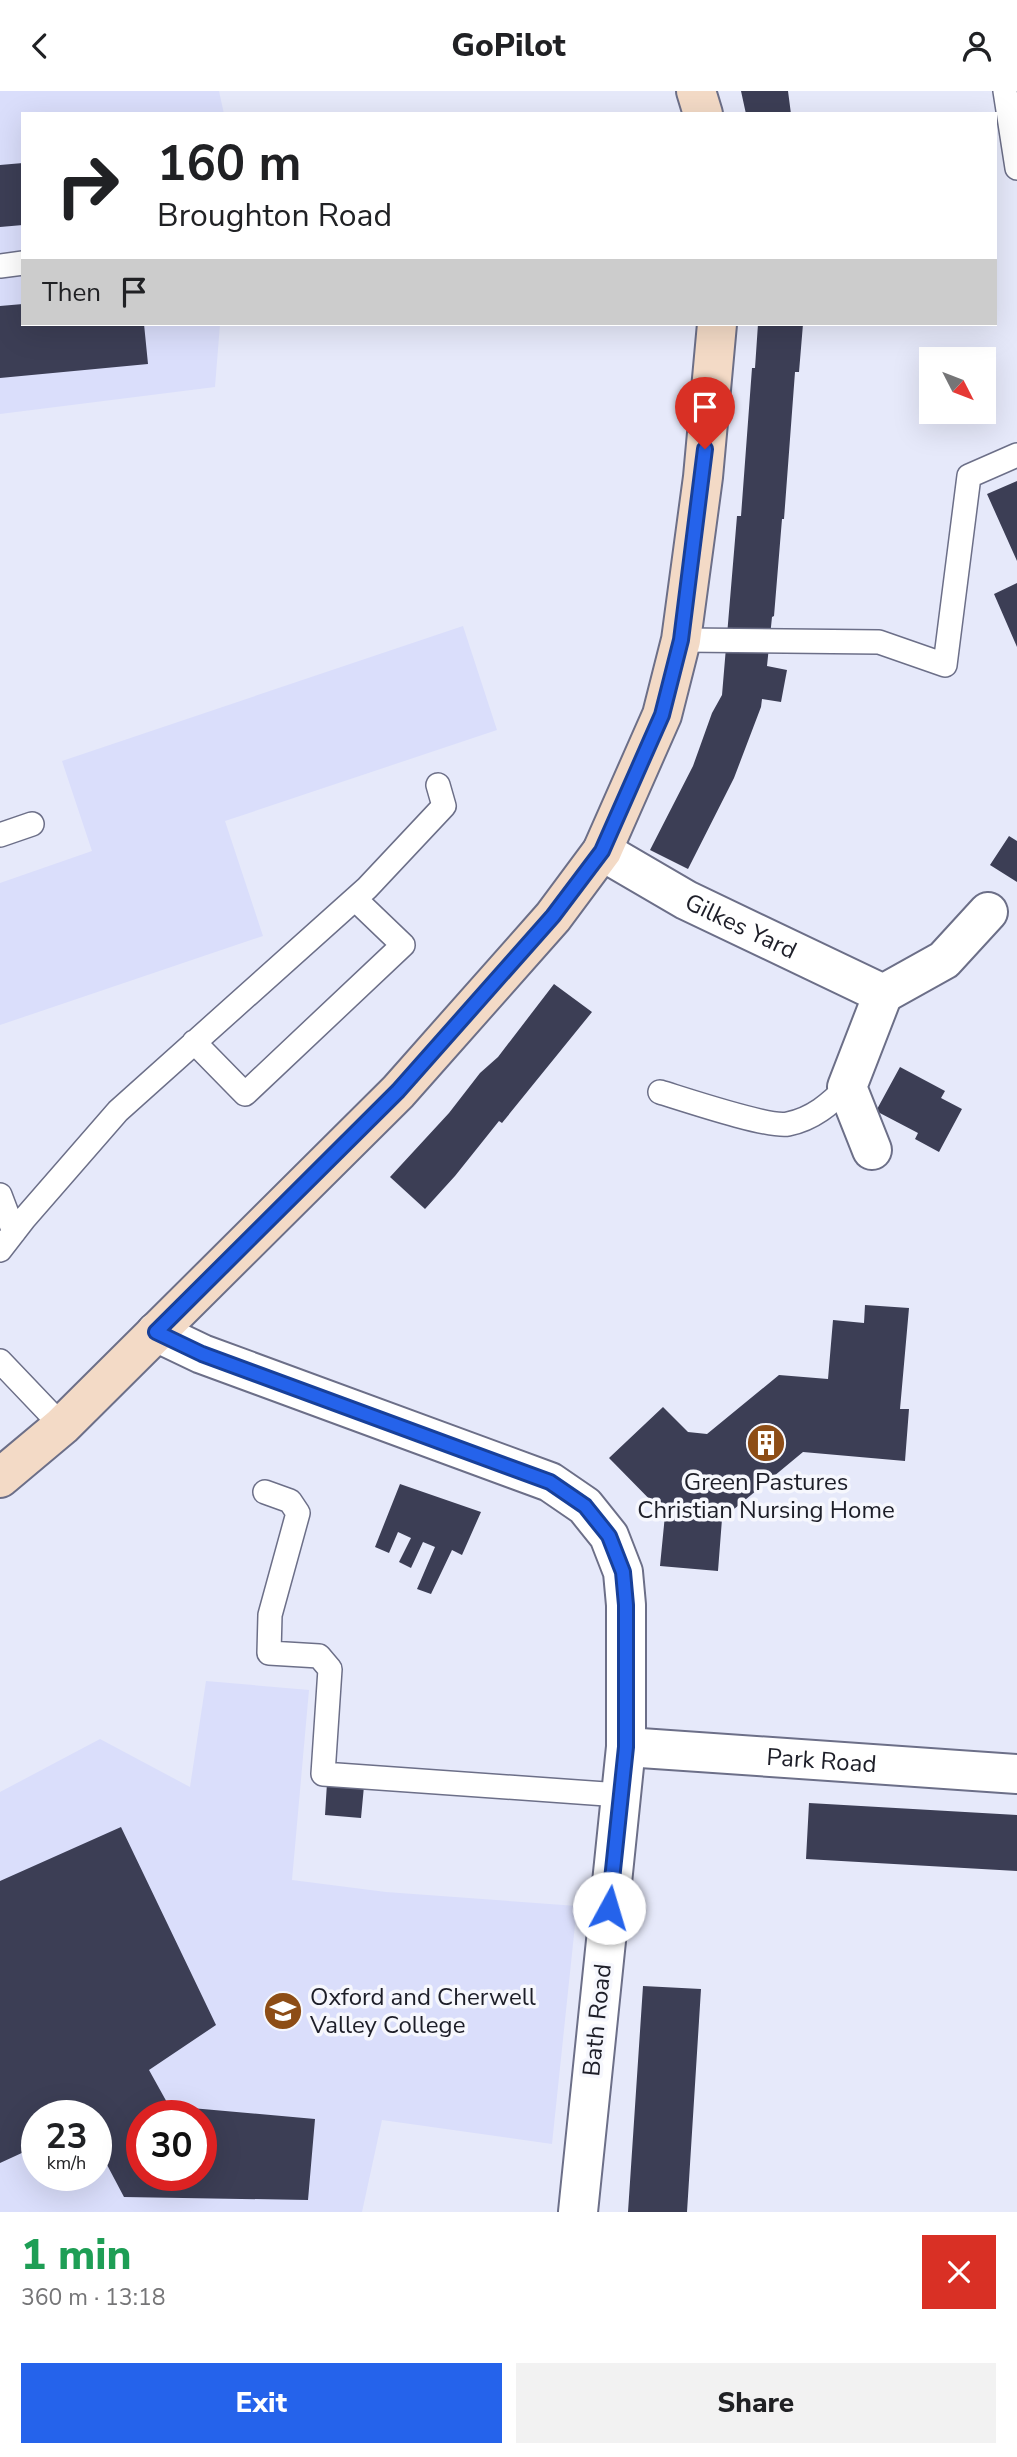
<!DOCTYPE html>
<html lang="en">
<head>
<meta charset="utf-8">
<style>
	body { margin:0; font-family:"Nunito Sans",sans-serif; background:#f2f2f2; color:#202124; height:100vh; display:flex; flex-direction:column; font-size:26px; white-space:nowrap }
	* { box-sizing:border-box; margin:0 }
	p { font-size:23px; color:#757577 }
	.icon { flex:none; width:38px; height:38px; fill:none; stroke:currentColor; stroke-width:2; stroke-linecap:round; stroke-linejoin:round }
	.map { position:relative; height:2121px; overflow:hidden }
	.sheet { display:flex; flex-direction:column; background:#fff; flex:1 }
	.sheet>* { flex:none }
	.top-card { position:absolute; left:21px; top:21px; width:976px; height:214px; border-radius:0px; box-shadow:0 7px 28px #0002; background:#fff; color:#202124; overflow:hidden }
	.needle { width:46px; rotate:132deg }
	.buttons { position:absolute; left:919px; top:256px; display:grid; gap:14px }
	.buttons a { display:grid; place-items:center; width:77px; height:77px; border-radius:0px; background:#fff; box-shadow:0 7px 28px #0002; font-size:35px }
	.speed { position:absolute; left:21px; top:2009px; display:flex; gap:14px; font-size:35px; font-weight:700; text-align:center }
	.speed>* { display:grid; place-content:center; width:91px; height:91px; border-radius:50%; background:#fff; box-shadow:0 7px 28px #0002; line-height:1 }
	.speed small { font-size:18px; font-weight:400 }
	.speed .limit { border:10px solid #d22; background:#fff; color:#111 }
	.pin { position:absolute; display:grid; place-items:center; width:60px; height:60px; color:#fff; margin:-72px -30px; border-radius:50% 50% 50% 0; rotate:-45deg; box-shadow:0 0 7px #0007 }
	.pin .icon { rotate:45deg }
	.me { position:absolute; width:77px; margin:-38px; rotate:6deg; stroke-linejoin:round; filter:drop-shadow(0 0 5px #0008) }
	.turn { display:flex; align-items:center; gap:24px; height:147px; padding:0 21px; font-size:32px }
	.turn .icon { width:91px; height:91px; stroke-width:2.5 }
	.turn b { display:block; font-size:49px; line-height:60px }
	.then { display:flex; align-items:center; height:66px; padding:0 21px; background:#0003; gap:14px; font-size:26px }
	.round { display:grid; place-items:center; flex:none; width:74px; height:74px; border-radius:0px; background:#f2f2f2 }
	.summary { display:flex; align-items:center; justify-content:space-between; height:119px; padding:0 21px }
	h1 { font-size:42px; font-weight:800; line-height:52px; color:#1e9e55 }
	.cta { display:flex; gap:14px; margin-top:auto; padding:14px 21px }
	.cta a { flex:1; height:80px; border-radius:0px; background:#2563eb; color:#fff; font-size:28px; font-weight:800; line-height:80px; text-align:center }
	.cta a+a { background:#f2f2f2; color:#202124 }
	header { display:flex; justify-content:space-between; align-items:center; height:91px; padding:0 21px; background:#fff; font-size:32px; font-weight:800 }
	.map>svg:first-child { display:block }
	.built { fill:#dadefb; fill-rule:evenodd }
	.building { fill:#3c3e55; fill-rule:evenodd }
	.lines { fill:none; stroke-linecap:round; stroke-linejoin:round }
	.service-casing { stroke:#6c6f88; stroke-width:26 }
	.minor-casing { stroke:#6c6f88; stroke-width:42 }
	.secondary-casing { stroke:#6c6f88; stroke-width:42 }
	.service { stroke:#fff; stroke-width:23 }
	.minor { stroke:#fff; stroke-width:38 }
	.secondary { stroke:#f3dac6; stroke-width:38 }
	.route-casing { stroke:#184099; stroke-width:18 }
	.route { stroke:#2563eb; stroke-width:12 }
	.labels { text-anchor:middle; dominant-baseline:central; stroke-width:7; stroke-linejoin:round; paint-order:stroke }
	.street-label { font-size:24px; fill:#1d1e28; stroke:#f6f7fd }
	.poi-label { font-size:24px; fill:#1d1e28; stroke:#f6f7fd }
</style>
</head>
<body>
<header><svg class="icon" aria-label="back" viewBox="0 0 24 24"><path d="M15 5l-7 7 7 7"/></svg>GoPilot<svg class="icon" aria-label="person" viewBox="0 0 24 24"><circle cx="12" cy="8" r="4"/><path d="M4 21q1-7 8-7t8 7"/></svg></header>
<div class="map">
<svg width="1017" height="2121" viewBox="0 0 1017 2121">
	<rect width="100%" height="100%" fill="#e6e9fa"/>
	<!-- built -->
	<path class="built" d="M0,0H219L224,23H23V233H220L215,296L0,323Z
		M463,535L497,639L225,730L263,845L0,934V792L92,760L62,670Z
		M206,1590L309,1599L292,1789L386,1801L577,1815L552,2053L382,2029L362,2121H0V1701L100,1648L190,1696ZM37,2025H96V2084H37ZM142,2025H201V2084H142Z"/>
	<!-- building -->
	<path class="building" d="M741,0H788L791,23H746Z
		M23,72V134L0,136V74Z
		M23,213V233H144L148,273L0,287V215Z
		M758,233H803L799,281H795L784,428H782L774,525L772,526L767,575L787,579L781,611L762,608L761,616L734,687L688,778L650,759L693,675L712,622L722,604L737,425H741L752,277H755Z
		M1017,390V470L987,403Z
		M1017,492V556L994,503Z
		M1009,745L1017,750V791L990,774Z
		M554,893L592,921L502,1032L499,1030L455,1085L425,1118L390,1086L449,1022L480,982L498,966Z
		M900,976L945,1000L941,1007L962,1018L939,1061L915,1048L918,1042L876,1020Z
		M865,1214L909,1217L900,1318H909L905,1370L803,1361L722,1428L718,1480L660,1475L665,1424L609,1367L663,1316L688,1341L707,1343L779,1284L828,1288L833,1229L864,1232Z
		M400,1393L481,1421L462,1464L452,1459L431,1503L417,1498L435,1456L423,1451L411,1477L399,1471L411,1447L398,1441L389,1462L375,1456Z
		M327,1692L364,1695L361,1727L325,1724Z
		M809,1712L1017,1724V1780L806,1768Z
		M121,1736L216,1934L149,1979L169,2015L315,2028L308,2109L124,2106L96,2053V2025H37V2055L0,2072V1790ZM142,2025H201V2084H142Z
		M643,1895L701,1898L687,2121H628Z"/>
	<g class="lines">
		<!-- service casing -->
		<g class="service-casing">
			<path id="service" d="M1005,0L1017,77
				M0,175L23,172
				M681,549L879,551L945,574L969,385L1017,364
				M0,744L32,733
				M194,951L245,1003L403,854L355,808
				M660,1001C683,1008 769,1037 788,1033C813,1028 830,1013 847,996
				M0,1104L14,1141
				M0,1159L24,1128L118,1020L367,797L444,715L438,694
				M0,1270L62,1335
				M265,1401L290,1410L298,1422L270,1524L269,1562L319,1565L330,1578L323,1683L620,1704"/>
		</g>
		<!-- minor casing -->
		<g class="minor-casing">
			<g id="minor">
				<path id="s1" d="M602,760L686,809L883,903L944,869L988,821"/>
				<path d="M872,1059L847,996L883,903"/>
				<path d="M156,1241L202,1263L550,1391L585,1415L609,1445L623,1481L626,1514V1656L578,2121"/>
				<path id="s2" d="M626,1656L1017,1683"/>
			</g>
		</g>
		<!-- secondary casing -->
		<g class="secondary-casing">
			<path id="secondary" d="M696,0L703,23
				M0,1387L62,1335L398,1001L553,826L602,760L662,624L681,549L703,386L717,233"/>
		</g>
		<!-- service -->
		<use href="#service" class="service"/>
		<!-- minor -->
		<use href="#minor" class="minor"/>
		<!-- secondary -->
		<use href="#secondary" class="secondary"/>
	</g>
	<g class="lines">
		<!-- route casing -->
		<g class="route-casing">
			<path id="route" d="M609,1817L626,1656V1514L623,1481L609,1445L585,1415L550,1391L202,1263L156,1241L398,1000L553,825L602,760L662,624L681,549L705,358"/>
		</g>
		<!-- route -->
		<use href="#route" class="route"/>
	</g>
	<!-- icons -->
	<defs>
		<g id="building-disc" transform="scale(2.0125)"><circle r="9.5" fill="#8d4d16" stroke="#f6f7fd"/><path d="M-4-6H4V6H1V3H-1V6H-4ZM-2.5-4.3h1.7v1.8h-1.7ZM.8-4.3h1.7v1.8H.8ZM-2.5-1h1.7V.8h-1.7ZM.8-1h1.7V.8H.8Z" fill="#fff"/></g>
		<g id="university-disc" transform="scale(2.0125)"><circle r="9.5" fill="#8d4d16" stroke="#f6f7fd"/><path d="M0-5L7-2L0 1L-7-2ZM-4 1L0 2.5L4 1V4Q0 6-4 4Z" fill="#fff"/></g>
	</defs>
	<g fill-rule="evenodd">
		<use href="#building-disc" x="766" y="1352"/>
		<use href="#university-disc" x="283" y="1920"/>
	</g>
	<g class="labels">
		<!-- street labels -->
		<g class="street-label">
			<text stroke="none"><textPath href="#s1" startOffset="158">Gilkes Yard</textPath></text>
			<text stroke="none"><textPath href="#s2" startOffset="196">Park Road</textPath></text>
			<text transform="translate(597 1929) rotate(-84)">Bath Road</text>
		</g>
		<!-- poi labels -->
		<g class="poi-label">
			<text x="766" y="1391">Green Pastures<tspan x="766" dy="28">Christian Nursing Home</tspan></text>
			<text x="310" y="1906" text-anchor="start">Oxford and Cherwell<tspan x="310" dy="28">Valley College</tspan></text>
		</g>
	</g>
</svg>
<div class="buttons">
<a><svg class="needle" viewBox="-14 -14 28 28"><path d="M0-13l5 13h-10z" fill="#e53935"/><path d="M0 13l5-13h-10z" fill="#757577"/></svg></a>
</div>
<div class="speed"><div>23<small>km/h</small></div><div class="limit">30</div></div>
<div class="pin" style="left:705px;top:358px;background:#d93025"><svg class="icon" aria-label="arrive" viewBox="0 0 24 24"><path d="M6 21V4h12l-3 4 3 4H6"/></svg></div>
<svg class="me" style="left:609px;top:1817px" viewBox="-20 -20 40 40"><circle r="19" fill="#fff"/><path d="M0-13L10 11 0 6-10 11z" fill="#2563eb"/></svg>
<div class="top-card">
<div class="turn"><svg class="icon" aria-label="right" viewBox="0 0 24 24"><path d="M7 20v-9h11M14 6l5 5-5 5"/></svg><div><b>160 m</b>Broughton Road</div></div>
<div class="then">Then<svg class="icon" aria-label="arrive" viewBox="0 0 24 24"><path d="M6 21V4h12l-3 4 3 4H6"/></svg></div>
</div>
</div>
<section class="sheet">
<div class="summary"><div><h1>1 min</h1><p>360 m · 13:18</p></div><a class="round" style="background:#d93025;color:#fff"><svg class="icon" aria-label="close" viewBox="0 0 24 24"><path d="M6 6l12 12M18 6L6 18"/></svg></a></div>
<div class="cta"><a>Exit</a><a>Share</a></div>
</section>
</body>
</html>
